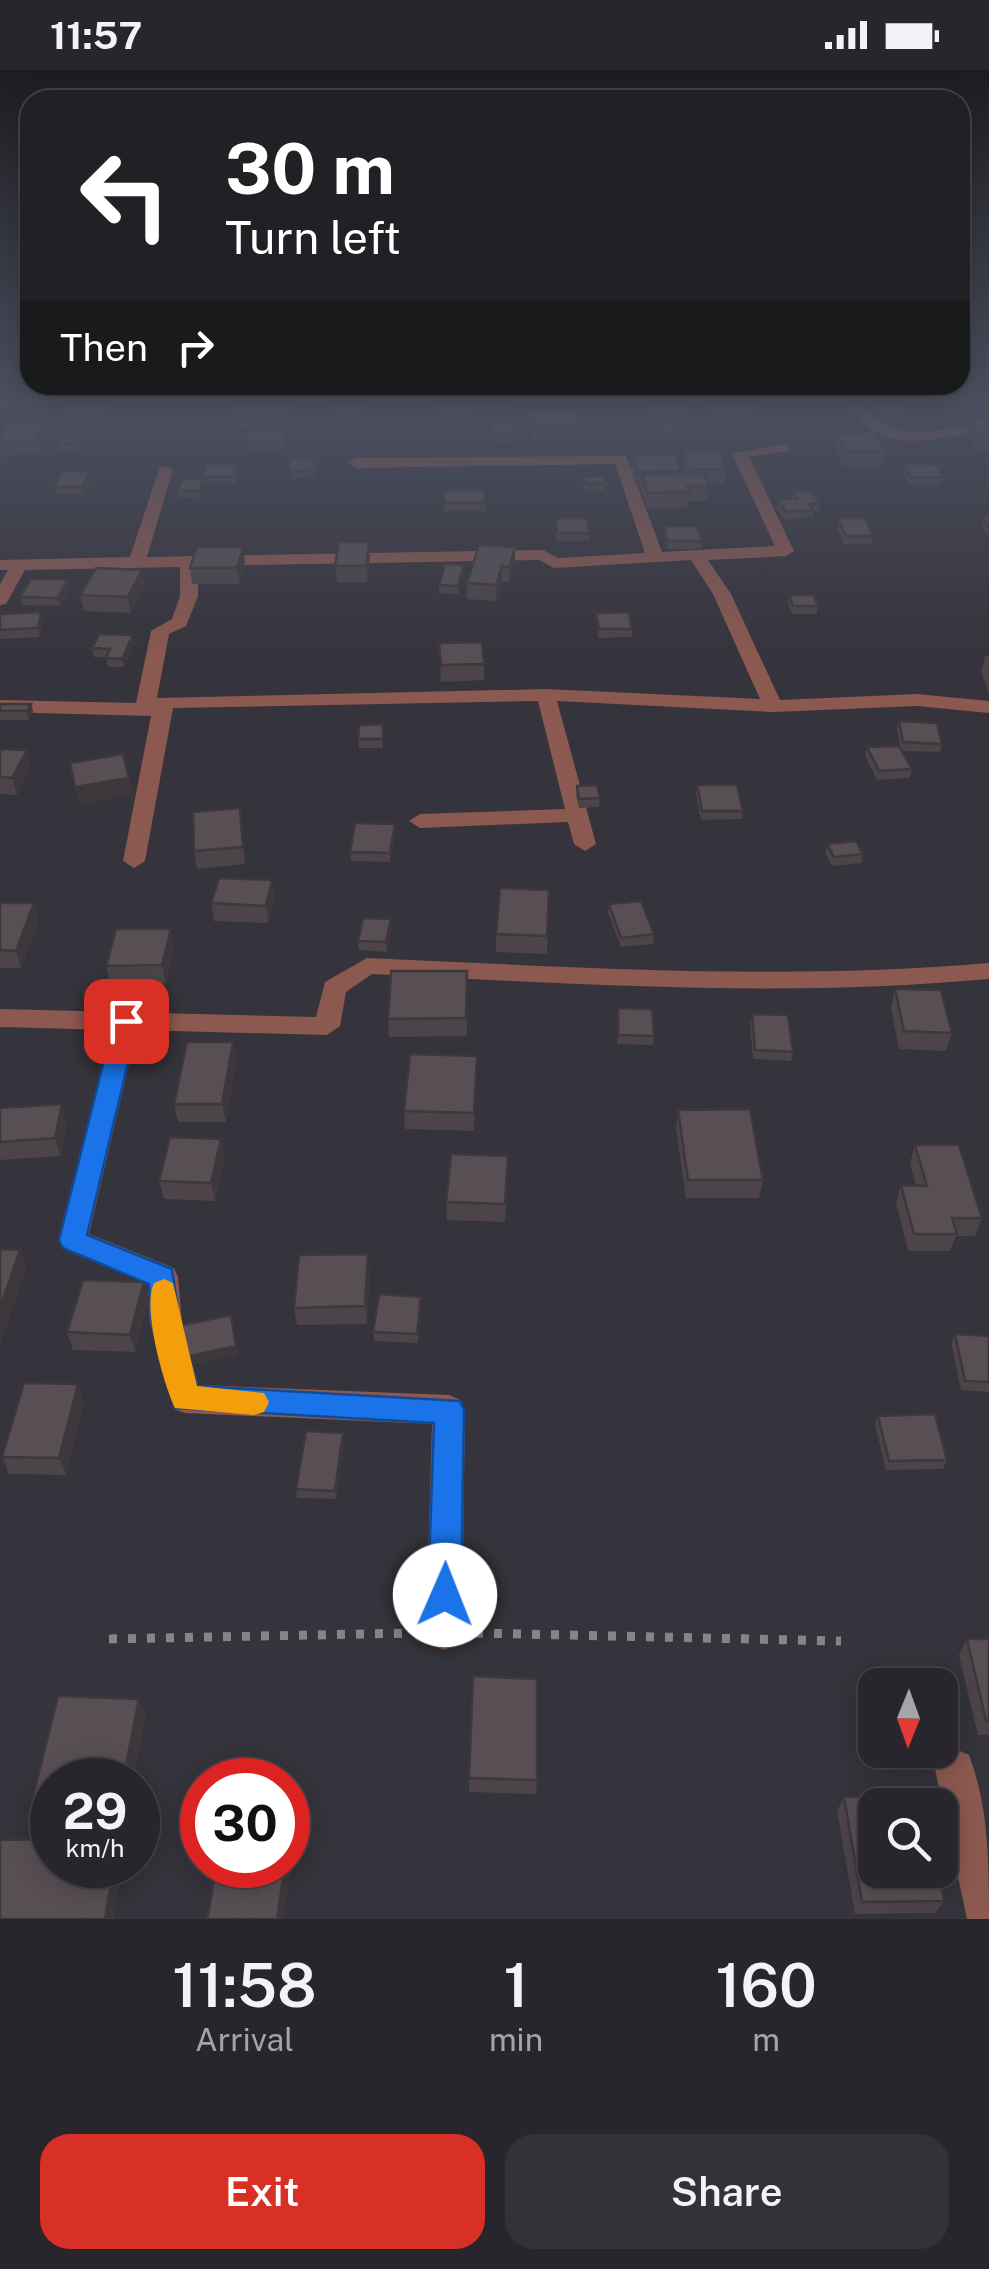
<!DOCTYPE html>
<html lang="en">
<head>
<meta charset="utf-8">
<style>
	body { margin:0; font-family:"Public Sans",sans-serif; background:#343238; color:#f1f3f6; height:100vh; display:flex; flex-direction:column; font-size:38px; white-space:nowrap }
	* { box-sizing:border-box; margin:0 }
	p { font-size:32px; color:#a5a5a9 }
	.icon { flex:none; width:55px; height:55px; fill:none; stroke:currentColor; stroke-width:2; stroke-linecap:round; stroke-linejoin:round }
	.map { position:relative; height:1849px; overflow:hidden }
	.side { display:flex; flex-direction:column; background:#28262c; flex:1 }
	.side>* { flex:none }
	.banner { position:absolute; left:20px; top:20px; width:950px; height:305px; border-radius:30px; box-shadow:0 5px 25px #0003,0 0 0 2px #444348; background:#202124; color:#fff; overflow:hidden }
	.needle { width:65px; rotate:181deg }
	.fabs { position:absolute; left:858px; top:1598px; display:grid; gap:20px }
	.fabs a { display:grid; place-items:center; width:100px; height:100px; border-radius:20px; background:#28262c; box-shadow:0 5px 25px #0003,0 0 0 2px #444348; font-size:50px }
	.speed { position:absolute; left:30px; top:1688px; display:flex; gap:20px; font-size:50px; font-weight:700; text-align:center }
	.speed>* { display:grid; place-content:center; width:130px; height:130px; border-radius:50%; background:#28262c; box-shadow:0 5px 25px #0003,0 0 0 2px #444348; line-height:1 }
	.speed small { font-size:25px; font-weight:400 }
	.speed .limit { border:15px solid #d22; background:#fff; color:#111 }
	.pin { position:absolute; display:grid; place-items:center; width:85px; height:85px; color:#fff; margin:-42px; border-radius:20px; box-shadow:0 5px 15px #0006 }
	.me { position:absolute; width:110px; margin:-55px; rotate:1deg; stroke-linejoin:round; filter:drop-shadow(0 0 8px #0008) }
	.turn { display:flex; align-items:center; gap:35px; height:210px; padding:0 40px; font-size:45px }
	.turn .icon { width:130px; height:130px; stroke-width:2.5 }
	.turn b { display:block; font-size:70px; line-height:85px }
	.then { display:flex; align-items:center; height:95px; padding:0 40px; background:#0003; gap:20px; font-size:38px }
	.eta { display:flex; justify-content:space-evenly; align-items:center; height:170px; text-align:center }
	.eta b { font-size:60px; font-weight:600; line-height:70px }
	.cta { display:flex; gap:20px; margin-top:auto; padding:20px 40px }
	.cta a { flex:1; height:115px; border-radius:30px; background:#d93025; color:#fff; font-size:40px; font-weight:600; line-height:115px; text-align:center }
	.cta a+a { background:#343238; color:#f1f3f6 }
	.status { display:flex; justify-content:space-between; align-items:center; height:70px; padding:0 50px; background:#28262c; direction:ltr }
	.status svg { height:28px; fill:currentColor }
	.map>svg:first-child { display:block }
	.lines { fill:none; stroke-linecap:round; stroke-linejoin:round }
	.path { stroke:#85848a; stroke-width:9; stroke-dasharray:8 11; stroke-linecap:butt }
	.minor { fill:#8c5950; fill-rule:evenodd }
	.wall { fill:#4c4448 }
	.shaded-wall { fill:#3e373b }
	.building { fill:#584f54; stroke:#3e373b; stroke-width:2.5 }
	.route { fill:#1a73e8; stroke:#114b97; stroke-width:2.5 }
	.slow { fill:#f59e0b }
</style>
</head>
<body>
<div class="status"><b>11:57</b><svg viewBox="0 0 49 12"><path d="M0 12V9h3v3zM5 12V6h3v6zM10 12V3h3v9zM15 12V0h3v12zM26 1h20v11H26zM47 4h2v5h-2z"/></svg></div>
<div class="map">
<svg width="989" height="1849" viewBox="0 0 989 1849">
	<rect width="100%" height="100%" fill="#35333b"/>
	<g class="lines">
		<!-- path -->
		<path class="path" d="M475,1563L841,1571
			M109,1569L413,1563"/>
		<!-- minor -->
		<path class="minor" d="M844,331H858C900,381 934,358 989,352V360C925,368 889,391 844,331Z
			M784,374L789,375V381L749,387L794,481L786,486L708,490L731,524L780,630L917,624L989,631V643L917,636L773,642L557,631L596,774L585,781L574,774L568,752L420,758L409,751L420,744L565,739L538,631L173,638L145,791L134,798L123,791L151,646L0,642V630L136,633L151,561L172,549L180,526V497L25,500L6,534L0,535V514L8,500H0V490L130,487L160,396L173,399L147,487L543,480L558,488L645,483L615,394L356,398L348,393L356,388L626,386L662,482L775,476L732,384ZM539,490L554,498L691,490L713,524L760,629L546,619L157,628L169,564L186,556L198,526V496Z
			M367,888C575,897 781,911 989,893V909C783,928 578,914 372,904L346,922L340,956L327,965L137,960L89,1164L174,1198L178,1207L182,1253L198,1315L449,1325L461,1330L465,1340L462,1562L457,1575L444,1580L431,1575L426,1562L432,1354L185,1343L174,1339L150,1253L148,1214L63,1178L58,1170L111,960L0,957V939L316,947L325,912Z
			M955,1679L969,1685C989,1738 989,1793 989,1849H967L935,1699L941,1685Z"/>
	</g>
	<!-- wall -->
	<path class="wall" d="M334,331H368L364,349H331V342Z
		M438,331H483L482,343H467L465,351L438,350Z
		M490,331L511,335V342L491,343Z
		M651,331H683L687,339L686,353H679V364H659L650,340Z
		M709,331H753L755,334L753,348L715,349Z
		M875,332L906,342L905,349H879L874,340Z
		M110,333L104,349L66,350L64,336Z
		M527,340L580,354L579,368L533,370L527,354Z
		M292,342L288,358L235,357L234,343Z
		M970,349H989V383H979L967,363Z
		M45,352L48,366L39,384L9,385L10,387L3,395H0V366Z
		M490,354L515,364V371L494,372L490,361Z
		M284,361L285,368L282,380H247L246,373Z
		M837,363L886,382L883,396L844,397L834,377Z
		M79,368L81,375L75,382L60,381L59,374Z
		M684,382L726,399L725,414H708L707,431H688L687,437L646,438L641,417H636L631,399L632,384L681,401L680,404H685L683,397Z
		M313,388L315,407L291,409L289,389Z
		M904,394L943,407L941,415H910L903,402Z
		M90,401L92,409L84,425H56L54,417Z
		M238,402L235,414H205L200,429L179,428L177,421L202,409V407Z
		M583,407L606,413L605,421H585L583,414Z
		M444,420H485V441H444Z
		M791,421L820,433L819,441H814L813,447L785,450L776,438L778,430L790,429Z
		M982,445H989V468L981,453Z
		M556,448L589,463V471H556Z
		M838,448L873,466L871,474H844L837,456Z
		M664,456L702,471L701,479H668L664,464Z
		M479,475L515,493L509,512H502L496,531L467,529V513Z
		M370,487L367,512H337L335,496Z
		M245,492L239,514H192L190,498Z
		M142,500L145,516L131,543L84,541L80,525Z
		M464,503L458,524L439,523V515Z
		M68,509L70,517L60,536L22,535L20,527Z
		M789,525L818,536L817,544H792L788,533Z
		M41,542L43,550L40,567L0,569V544Z
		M596,543L632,559V567L598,568Z
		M135,573L124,597H108L106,587H94L92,578Z
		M439,573L484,594V610L441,612Z
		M985,586H989V623L981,602Z
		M0,634H31L33,642L29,650H0Z
		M899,651L942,674L940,682L902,681L912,699L910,708L877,710L865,686L867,677L901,679L897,660Z
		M383,654V678H359L358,669Z
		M0,679L31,697L17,725L0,724Z
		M697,715L743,741L742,749L701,750L696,724Z
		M577,716L600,728L599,737L579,738L576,725Z
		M395,754V763L390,792L351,791L350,782Z
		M242,755L245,794L197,799L194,781Z
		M827,774L863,784L861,793L832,796L825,783Z
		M272,810L275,828L268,853L214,851L211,833Z
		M549,820L547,884L496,882V864Z
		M0,833L39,851L21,898H0Z
		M609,834L654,864L653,874L621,877L608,843Z
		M391,849V858L387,882L359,880L358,871Z
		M174,877L166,913L110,914L106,896Z
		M467,901V966L389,967L388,949Z
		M895,919L952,963L946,981L899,979L891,937Z
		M618,938L654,966L653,975L617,974Z
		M752,944L793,982L791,991L753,989L750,953Z
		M233,972L236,990L226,1052H178L174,1034Z
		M477,986L474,1061L405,1059L404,1041Z
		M0,1038L67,1052L61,1086L0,1090Z
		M678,1040L763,1110L759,1128H686L676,1058Z
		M915,1075L982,1148L975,1166H956L950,1181H908L896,1133L901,1115L916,1116L910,1093Z
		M225,1087L215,1131L164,1129L159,1111Z
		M508,1104L505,1152L447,1150L446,1132Z
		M370,1202L367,1254L297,1255L294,1238Z
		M144,1212L149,1230L135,1282L73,1280L67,1262Z
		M421,1227L418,1273L374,1271L373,1262Z
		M955,1264L989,1266V1322L961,1320L951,1273Z
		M84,1332L66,1405L9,1404L2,1387Z
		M878,1346L947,1390L943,1399L886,1400L875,1355Z
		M343,1363L344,1372L336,1429L297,1428L296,1419Z
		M967,1569H989V1665H978L959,1585Z
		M58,1626L139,1629L146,1644L133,1710H52V1740H42L33,1726Z
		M469,1708L537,1710L536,1724L469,1722Z
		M844,1727L944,1831L935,1843L855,1844L837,1741Z"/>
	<!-- shaded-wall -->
	<path class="shaded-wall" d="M103,331H109L110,333L104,349L101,335Z
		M290,331L292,342L288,358L286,343Z
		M45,352L48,366L39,384L36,370Z
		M79,368L81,375L75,382L74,374Z
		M8,379L10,387L3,395L1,388Z
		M90,401L92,409L84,425L82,417Z
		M204,409L205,417L200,429L199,421Z
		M369,472L370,487L367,512L366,496Z
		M243,477L245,492L239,514L237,498Z
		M515,477V493L509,512V497Z
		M464,495V503L458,524V516Z
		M502,496V512L496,531V515Z
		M142,500L145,516L131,543L128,527Z
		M68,509L70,517L60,536L58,528Z
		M41,542L43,550L40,567L38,558Z
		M133,565L135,573L124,597L122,589Z
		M31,634L33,642L29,650L27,641Z
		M27,680L31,697L17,725L12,708Z
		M129,708L133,725L79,735L75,717Z
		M395,754V763L390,792V783Z
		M272,810L275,828L268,853L266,836Z
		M34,833L39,851L21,898L16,881Z
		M391,849V858L387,882L386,872Z
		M171,859L174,877L166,913L162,895Z
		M233,972L236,990L226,1052L222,1034Z
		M477,986V1004L474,1061V1043Z
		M62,1034L67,1052L61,1086L55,1068Z
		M221,1069L225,1087L215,1131L211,1113Z
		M20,1180L27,1198L0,1276V1238Z
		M368,1184L370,1202L367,1254L365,1236Z
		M144,1212L149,1230L135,1282L130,1265Z
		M231,1245L238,1285L189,1296L186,1287Z
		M78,1314L84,1332L66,1405L59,1388Z
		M343,1363L344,1372L336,1429L335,1421Z
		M139,1629L146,1644L133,1710H123Z
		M288,1773L292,1787L283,1849H277L285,1795H288Z
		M114,1795H123L114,1849H105Z"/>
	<!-- building -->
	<path class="building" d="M66,331H103L101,335L64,336Z
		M238,331H290L286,343H234Z
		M334,331H366L363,342H331Z
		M438,331H466L465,336H437Z
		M490,331H510L511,335L490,336Z
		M653,331H683L687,339H676L680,350H660Z
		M715,331H753L755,334L717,335Z
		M875,332H900L906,342H880Z
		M573,338L580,354L533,356L527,340Z
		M970,349H989V369H983Z
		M8,352H45L36,370H0V366Z
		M511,353L515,364L494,365L490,354Z
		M249,361H284L281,373H246Z
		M875,362L886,382H846L837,363Z
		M65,367L79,368L74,374H59Z
		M0,379H8L1,388H0Z
		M684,382H721L726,399L689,400Z
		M632,384H675L681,401L637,402Z
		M313,388L315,400L290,401L289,389Z
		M206,394H237L234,407H202Z
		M904,394H936L943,407L911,408Z
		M63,401H90L82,417H54Z
		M642,404H705L709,416H687L689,422L647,423Z
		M603,406L606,413L586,414L583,407Z
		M183,409H204L199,421H177Z
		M444,420H485V433H444Z
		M810,420L820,433L809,434L814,440L786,442L778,430L797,428L791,421Z
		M982,445H989V459Z
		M556,448H587L589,463H557Z
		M838,448H865L873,466H846Z
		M664,456H697L702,471H668Z
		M339,472H369L366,496H335Z
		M479,475L515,477L509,497L502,496L496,515L467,513Z
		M197,477H243L237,498H190Z
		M445,494L464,495L458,516L439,515Z
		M96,498L142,500L128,527L80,525Z
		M31,509H68L58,528L20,527Z
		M789,525H813L818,536H793Z
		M41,542L38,558L0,560V544Z
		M629,542L632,559H599L596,543Z
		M99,564L133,565L122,589L106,588L110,579L92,578Z
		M482,572L484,594L441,595L439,573Z
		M0,634H31L27,641H0Z
		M899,651L937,653L942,674L903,672Z
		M383,654V669H358L359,655Z
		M899,676L912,699L879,701L867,677Z
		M0,679L27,680L12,708L0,707Z
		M123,684L129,708L75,717L70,693Z
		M597,715L600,728L579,729L577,716Z
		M697,715H737L743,741H702Z
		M240,738L243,777L194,781L193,742Z
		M355,753L395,754L390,783L350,782Z
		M856,771L863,784L834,787L827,774Z
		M219,808L272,810L266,836L211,833Z
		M500,818L549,820L547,866L496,864Z
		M641,831L654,864L621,868L609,834Z
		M0,833H34L16,881L0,880Z
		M363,848L391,849L386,872L358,871Z
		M116,859H171L162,895L106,896Z
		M391,901H467L466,948L388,949Z
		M895,919L941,920L952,963L904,961Z
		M618,938L652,939L654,966L618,965Z
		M752,944L788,945L793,982L755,980Z
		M187,972H233L222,1034H174Z
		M410,984L477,986L474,1043L404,1041Z
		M62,1034L55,1068L0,1072V1038Z
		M750,1039L763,1110H688L678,1040Z
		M170,1067L221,1069L211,1113L159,1111Z
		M915,1075H959L982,1148H952L957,1164H914L901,1115L927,1116Z
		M451,1084L508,1086L505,1134L446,1132Z
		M0,1179L20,1180L0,1238Z
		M368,1184L365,1236L294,1238L299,1185Z
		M83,1210L144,1212L130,1265L67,1262Z
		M379,1224L421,1227L417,1264L373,1262Z
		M231,1245L236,1276L186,1287L182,1255Z
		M955,1264L989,1266V1312L965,1311Z
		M24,1313L78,1314L59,1388L2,1387Z
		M935,1344L947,1390L889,1391L878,1346Z
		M306,1361L343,1363L335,1421L296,1419Z
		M967,1569H989V1651H986Z
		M473,1606L537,1609V1710L469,1708Z
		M58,1626L139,1629L123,1710H52V1727L33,1726Z
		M844,1727H923L925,1735H875V1800H938L944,1831L862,1832Z
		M52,1769V1795H114L105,1849H0V1770Z
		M217,1795H285L277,1849H207Z"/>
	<!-- sky -->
	<linearGradient id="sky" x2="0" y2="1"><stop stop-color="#1d1c20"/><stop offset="0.56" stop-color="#4b5060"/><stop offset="1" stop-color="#4b5060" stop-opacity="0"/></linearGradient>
	<rect width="989" height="590" fill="url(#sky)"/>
	<!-- route -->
	<path class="route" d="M126,943L138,951L87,1165L172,1199L180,1254L197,1316L460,1331L464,1340L461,1525L456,1537L445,1541L433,1537L428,1525L434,1353L175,1338L152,1254L149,1214L63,1178L59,1170L114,951Z"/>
	<!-- slow -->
	<path class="slow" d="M164,1209L173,1213L197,1316L264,1323L269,1332L264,1342L254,1345L175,1338C163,1313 142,1237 154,1213Z"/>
</svg>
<div class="fabs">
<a><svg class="needle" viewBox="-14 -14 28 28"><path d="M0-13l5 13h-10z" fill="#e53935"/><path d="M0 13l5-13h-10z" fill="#a5a5a9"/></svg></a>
<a><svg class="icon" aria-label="search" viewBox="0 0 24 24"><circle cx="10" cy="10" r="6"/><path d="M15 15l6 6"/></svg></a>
</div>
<div class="speed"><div>29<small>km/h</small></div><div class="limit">30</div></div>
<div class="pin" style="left:126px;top:951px;background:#d93025"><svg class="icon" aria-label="arrive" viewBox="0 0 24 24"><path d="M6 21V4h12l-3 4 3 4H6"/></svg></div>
<svg class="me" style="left:445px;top:1525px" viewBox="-20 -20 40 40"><circle r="19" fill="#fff"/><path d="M0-13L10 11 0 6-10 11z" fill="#1a73e8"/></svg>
<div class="banner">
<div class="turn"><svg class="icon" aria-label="left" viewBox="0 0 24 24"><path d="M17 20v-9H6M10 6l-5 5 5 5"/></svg><div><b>30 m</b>Turn left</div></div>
<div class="then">Then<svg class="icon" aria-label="right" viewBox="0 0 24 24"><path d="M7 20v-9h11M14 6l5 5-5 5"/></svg></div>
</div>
</div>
<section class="side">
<div class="eta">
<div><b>11:58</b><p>Arrival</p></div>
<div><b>1</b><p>min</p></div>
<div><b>160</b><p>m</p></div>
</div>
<div class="cta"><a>Exit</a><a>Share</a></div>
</section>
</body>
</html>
